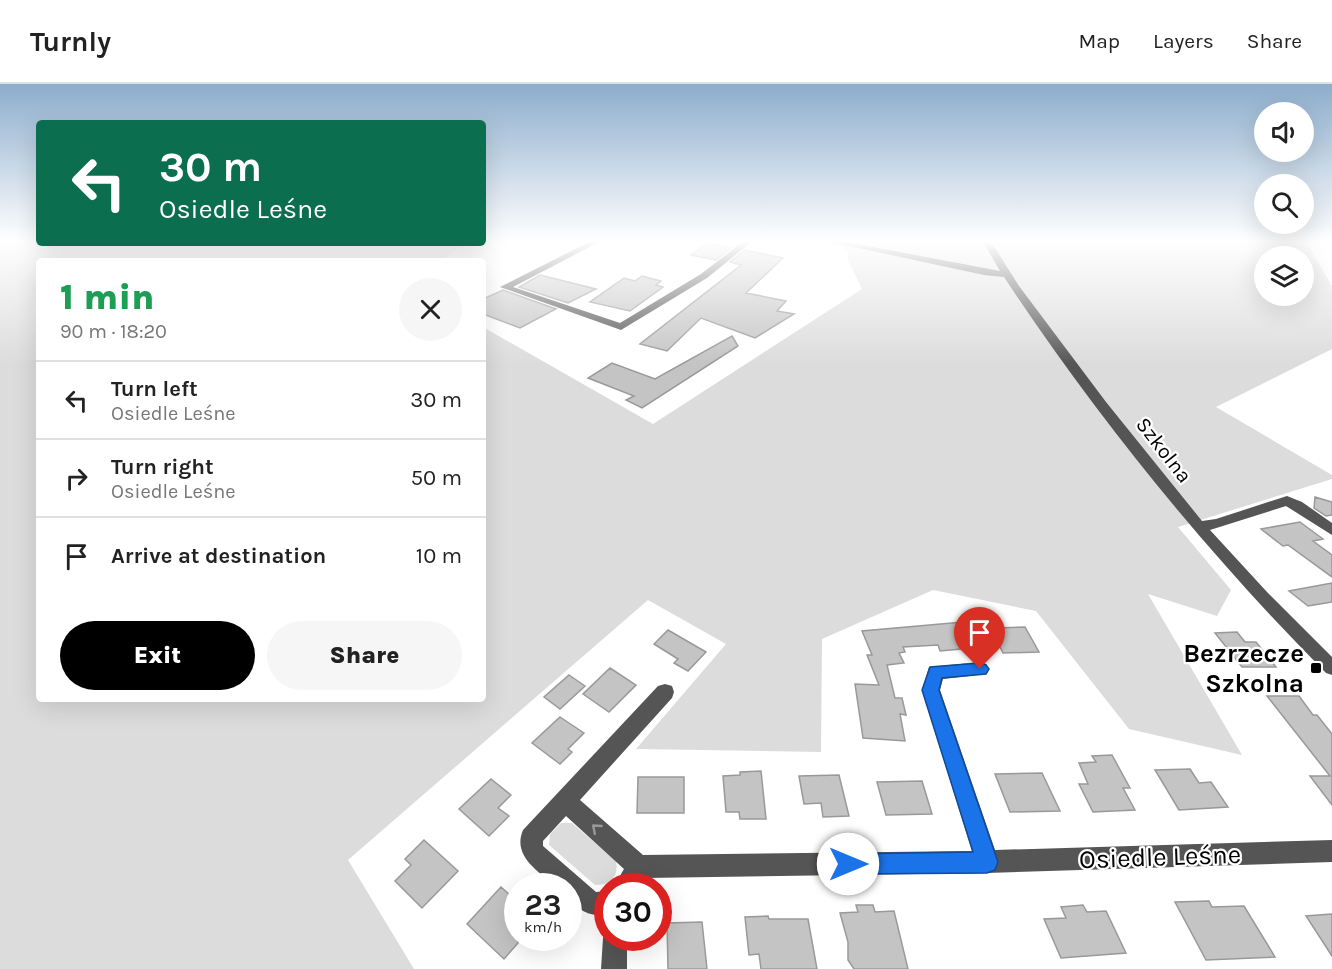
<!DOCTYPE html>
<html lang="en">
<head>
<meta charset="utf-8">
<style>
	body { margin:0; font-family:Karla,sans-serif; background:#f6f6f6; color:#222; height:100vh; display:flex; flex-direction:column; font-size:22px; white-space:nowrap }
	* { box-sizing:border-box; margin:0 }
	p { font-size:20px; color:#767676 }
	.icon { flex:none; width:33px; height:33px; fill:none; stroke:currentColor; stroke-width:2; stroke-linecap:round; stroke-linejoin:round }
	.map { position:relative; flex:1; overflow:hidden }
	.drawer { position:absolute; left:36px; top:174px; width:450px; height:444px; display:flex; flex-direction:column; background:#fff; border-radius:6px; box-shadow:0 6px 24px #0002 }
	.drawer>* { flex:none }
	.top-card { position:absolute; left:36px; top:36px; width:450px; height:126px; border-radius:6px; box-shadow:0 6px 24px #0002; background:#0b6e4f; color:#fff; overflow:hidden }
	.tools { position:absolute; left:1254px; top:18px; display:grid; gap:12px }
	.tools a { display:grid; place-items:center; width:60px; height:60px; border-radius:50%; background:#fff; box-shadow:0 6px 24px #0002; font-size:30px }
	.speed { position:absolute; left:504px; top:789px; display:flex; gap:12px; font-size:30px; font-weight:700; text-align:center }
	.speed>* { display:grid; place-content:center; width:78px; height:78px; border-radius:50%; background:#fff; box-shadow:0 6px 24px #0002; line-height:1 }
	.speed small { font-size:15px; font-weight:400 }
	.speed .limit { border:9px solid #d22; background:#fff; color:#111 }
	.pin { position:absolute; display:grid; place-items:center; width:51px; height:51px; color:#fff; margin:-62px -26px; border-radius:50% 50% 50% 0; rotate:-45deg; box-shadow:0 0 6px #0007 }
	.pin .icon { rotate:45deg }
	.me { position:absolute; width:66px; margin:-33px; rotate:90deg; stroke-linejoin:round; filter:drop-shadow(0 0 4px #0008) }
	.turn { display:flex; align-items:center; gap:21px; height:126px; padding:0 24px; font-size:27px }
	.turn .icon { width:78px; height:78px; stroke-width:2.5 }
	.turn b { display:block; font-size:42px; line-height:51px }
	.round { display:grid; place-items:center; flex:none; width:63px; height:63px; border-radius:32px; background:#f6f6f6 }
	.summary { display:flex; align-items:center; justify-content:space-between; height:102px; padding:0 24px }
	h1 { font-size:36px; font-weight:800; line-height:45px; color:#1e9e55 }
	.cta { display:flex; gap:12px; margin-top:auto; padding:12px 24px }
	.cta a { flex:1; height:69px; border-radius:36px; background:#000; color:#fff; font-size:24px; font-weight:800; line-height:69px; text-align:center }
	.cta a+a { background:#f6f6f6; color:#222 }
	ul { padding:0; list-style:none }
	li { display:flex; align-items:center; gap:18px; height:78px; padding:0 24px; border-top:2px solid #e0e0e0 }
	li div { flex:1 }
	li b { display:block; font-size:22px }
	li em { font-style:normal }
	header { display:flex; align-items:center; gap:36px; box-sizing:border-box; height:84px; padding:0 30px; background:#fff; border-bottom:2px solid #e0e0e0 }
	header strong { font-size:28px }
	nav { display:flex; gap:33px; margin-inline-start:auto; font-size:21px }
	.map>svg:first-child { display:block }
	.green { fill:#dcdcdc; fill-rule:evenodd }
	.building { fill:#c4c4c4; stroke:#999; stroke-width:1.5 }
	.lines { fill:none; stroke-linecap:round; stroke-linejoin:round }
	.minor { fill:#555; fill-rule:evenodd }
	.oneway { stroke:#999 }
	.route { fill:#1a73e8; stroke:#114b97; stroke-width:1.5 }
	.poi-dot { fill:#000; stroke:#fff; stroke-width:2 }
	.labels { text-anchor:middle; dominant-baseline:central; stroke-width:4.5; stroke-linejoin:round; paint-order:stroke }
	.street-label { font-size:21px; fill:#000; stroke:#fff }
	.near-poi-label { font-size:26px; font-weight:bold; fill:#000; stroke:#fff; text-anchor:end }
	.near-street-label { font-size:26px; fill:#000; stroke:#fff }
</style>
</head>
<body>
<header>
<strong>Turnly</strong>
<nav><a>Map</a><a>Layers</a><a>Share</a></nav>
</header>
<div class="map">
<svg width="1332" height="885" viewBox="0 0 1332 885">
	<rect width="100%" height="100%" fill="#fff"/>
	<!-- green -->
	<path class="green" d="M0,156H39V159H466L441,177H39V615H483V243L653,340L862,205L848,176V168L842,163L812,156H1290L1310,164L1332,202V265L1216,323L1332,391V395L1178,443L1231,506L1217,532L1148,510L1242,671L1129,645L1036,527L933,506L822,555L821,668L636,665L726,560L648,516L348,776L414,885H0ZM1264,172H1304V212H1264Z
		M561,739H572L616,777C619,792 611,801 595,801L549,761L550,750Z"/>
	<!-- building -->
	<path class="building" d="M706,159L731,164L716,176L691,171Z
		M745,166L783,174L746,209L786,217L777,227L794,230L755,254L701,234L667,267L640,260L741,181L730,178Z
		M540,191L596,205L568,219L519,203Z
		M642,192L661,197L656,201L663,203L630,227L590,218L624,194L635,197Z
		M503,206L556,225L520,244L483,230V215Z
		M732,252L738,262L642,324L626,316L634,312L588,294L612,279L655,295Z
		M1315,413L1332,418V431L1326,432L1314,424Z
		M1300,438L1323,455L1313,457L1332,471V493L1288,461L1283,462L1261,445Z
		M1332,499V518L1308,522L1289,507Z
		M963,538L966,545L1025,543L1039,568L1003,569L998,559L966,561L959,562L961,565L940,567L938,561L903,563L905,568L899,569L904,579L887,581L895,614H902L906,631L900,630L905,657L863,654L855,600L879,601L867,571H872L862,547Z
		M668,546L706,568L688,587L674,579L678,575L654,560Z
		M1237,548L1245,558H1256L1276,583H1242L1215,549Z
		M610,584L636,601L609,628L583,610Z
		M569,591L585,602L560,625L544,613Z
		M1267,612H1299L1313,631H1317L1332,650V721L1310,692H1330Z
		M560,633L584,649L568,665L572,668L560,680L532,659Z
		M1112,671L1130,704H1123L1135,726L1093,728L1079,700H1088L1079,679L1096,678L1092,672Z
		M1190,685L1199,699L1211,698L1228,723L1179,726L1155,686Z
		M761,687L766,735H740L739,728H726L723,692L740,691V688Z
		M1042,689L1060,727L1010,728L995,690Z
		M839,691L849,732L823,733L821,719L804,720L799,692Z
		M638,693H684V729H637Z
		M491,695L511,711L498,724L509,732L489,752L459,725Z
		M922,697L932,730L886,731L877,698Z
		M424,756L458,787L422,824L395,797L411,781L405,775Z
		M501,803L518,818V859L504,875L467,840Z
		M1209,817L1212,823L1244,822L1275,873L1206,876L1175,818Z
		M856,821H873L875,828L894,827L908,885H854L848,876V858L840,829L858,828Z
		M1083,821L1087,828L1106,827L1126,869L1061,874L1044,835L1066,834L1061,823Z
		M1332,830V872L1306,832Z
		M768,832L769,835H808L817,885H761L759,870L749,871L745,833Z
		M702,838L707,885H668L667,839Z"/>
	<g class="lines">
		<!-- minor -->
		<path class="minor" d="M593,156H603L513,203L620,239L701,190L745,156H754L707,194L621,246L500,203Z
			M821,156H836L1000,187L982,156H990L1019,202L1106,318L1202,437L1216,435L1287,412L1302,418L1332,439V451L1286,422L1210,446L1267,508L1332,573V591L1326,589C1206,468 1098,335 1004,193L984,191Z
			M980,578L986,580L989,585L986,590L943,595L940,606L995,766L1332,756V778L987,789L645,794L640,802H614L624,785L566,732L543,757V762L596,808L608,807V831C587,832 583,828 568,815V802H555C538,787 512,772 523,746L658,602L665,600L672,602L674,608L672,614L580,716L643,771L972,767L922,606L929,583Z
			M606,845L608,854H627V885H601L603,854Z"/>
	</g>
	<!-- one-way arrows -->
	<defs><path id="oneway-chevron" d="M-2-3.5L2.5 0L-2 3.5" fill="none" stroke-width="1.6" stroke-linecap="round" stroke-linejoin="round" transform="scale(1.5)"/></defs>
	<use class="oneway" href="#oneway-chevron" transform="translate(596 744) rotate(-139)"/>
	<!-- sky -->
	<linearGradient id="sky" x2="0" y2="1"><stop stop-color="#8cadcc"/><stop offset="0.56" stop-color="#fff"/><stop offset="1" stop-color="#fff" stop-opacity="0"/></linearGradient>
	<rect width="1332" height="280" fill="url(#sky)"/>
	<!-- route -->
	<path class="route" d="M980,579L986,581L989,585L986,590L942,594L939,606L998,778L995,786L987,789L848,790L841,787L838,780L841,773L848,770L973,768L922,606L930,583Z"/>
	<!-- markers -->
	<rect class="poi-dot" x="1310" y="578" width="12" height="12" rx="3"/>
	<g class="labels">
		<!-- street labels -->
		<g class="street-label">
			<text transform="translate(1164 366) rotate(52)">Szkolna</text>
		</g>
		<!-- near-poi labels -->
		<g class="near-poi-label">
			<text x="1304" y="569">Bezrzecze<tspan x="1304" dy="30">Szkolna</tspan></text>
		</g>
		<!-- near-street labels -->
		<g class="near-street-label">
			<text transform="translate(1160 773) rotate(-2)">Osiedle Leśne</text>
		</g>
	</g>
</svg>
<div class="tools">
<a><svg class="icon" aria-label="sound" viewBox="0 0 24 24"><path d="M4 9h4l5-4v14l-5-4H4zM17 9q2 3 0 6"/></svg></a>
<a><svg class="icon" aria-label="search" viewBox="0 0 24 24"><circle cx="10" cy="10" r="6"/><path d="M15 15l6 6"/></svg></a>
<a><svg class="icon" aria-label="layers" viewBox="0 0 24 24"><path d="M12 4l9 5-9 5-9-5zM3 14l9 5 9-5"/></svg></a>
</div>
<div class="speed"><div>23<small>km/h</small></div><div class="limit">30</div></div>
<div class="pin" style="left:980px;top:585px;background:#d93025"><svg class="icon" aria-label="arrive" viewBox="0 0 24 24"><path d="M6 21V4h12l-3 4 3 4H6"/></svg></div>
<svg class="me" style="left:848px;top:780px" viewBox="-20 -20 40 40"><circle r="19" fill="#fff"/><path d="M0-13L10 11 0 6-10 11z" fill="#1a73e8"/></svg>
<div class="top-card">
<div class="turn"><svg class="icon" aria-label="left" viewBox="0 0 24 24"><path d="M17 20v-9H6M10 6l-5 5 5 5"/></svg><div><b>30 m</b>Osiedle Leśne</div></div>
</div>
<section class="drawer">
<div class="summary"><div><h1>1 min</h1><p>90 m · 18:20</p></div><a class="round"><svg class="icon" aria-label="close" viewBox="0 0 24 24"><path d="M6 6l12 12M18 6L6 18"/></svg></a></div>
<ul>
<li><svg class="icon" aria-label="left" viewBox="0 0 24 24"><path d="M17 20v-9H6M10 6l-5 5 5 5"/></svg><div><b>Turn left</b><p>Osiedle Leśne</p></div><em>30 m</em></li>
<li><svg class="icon" aria-label="right" viewBox="0 0 24 24"><path d="M7 20v-9h11M14 6l5 5-5 5"/></svg><div><b>Turn right</b><p>Osiedle Leśne</p></div><em>50 m</em></li>
<li><svg class="icon" aria-label="arrive" viewBox="0 0 24 24"><path d="M6 21V4h12l-3 4 3 4H6"/></svg><div><b>Arrive at destination</b></div><em>10 m</em></li>
</ul>
<div class="cta"><a>Exit</a><a>Share</a></div>
</section>
</div>
</body>
</html>
